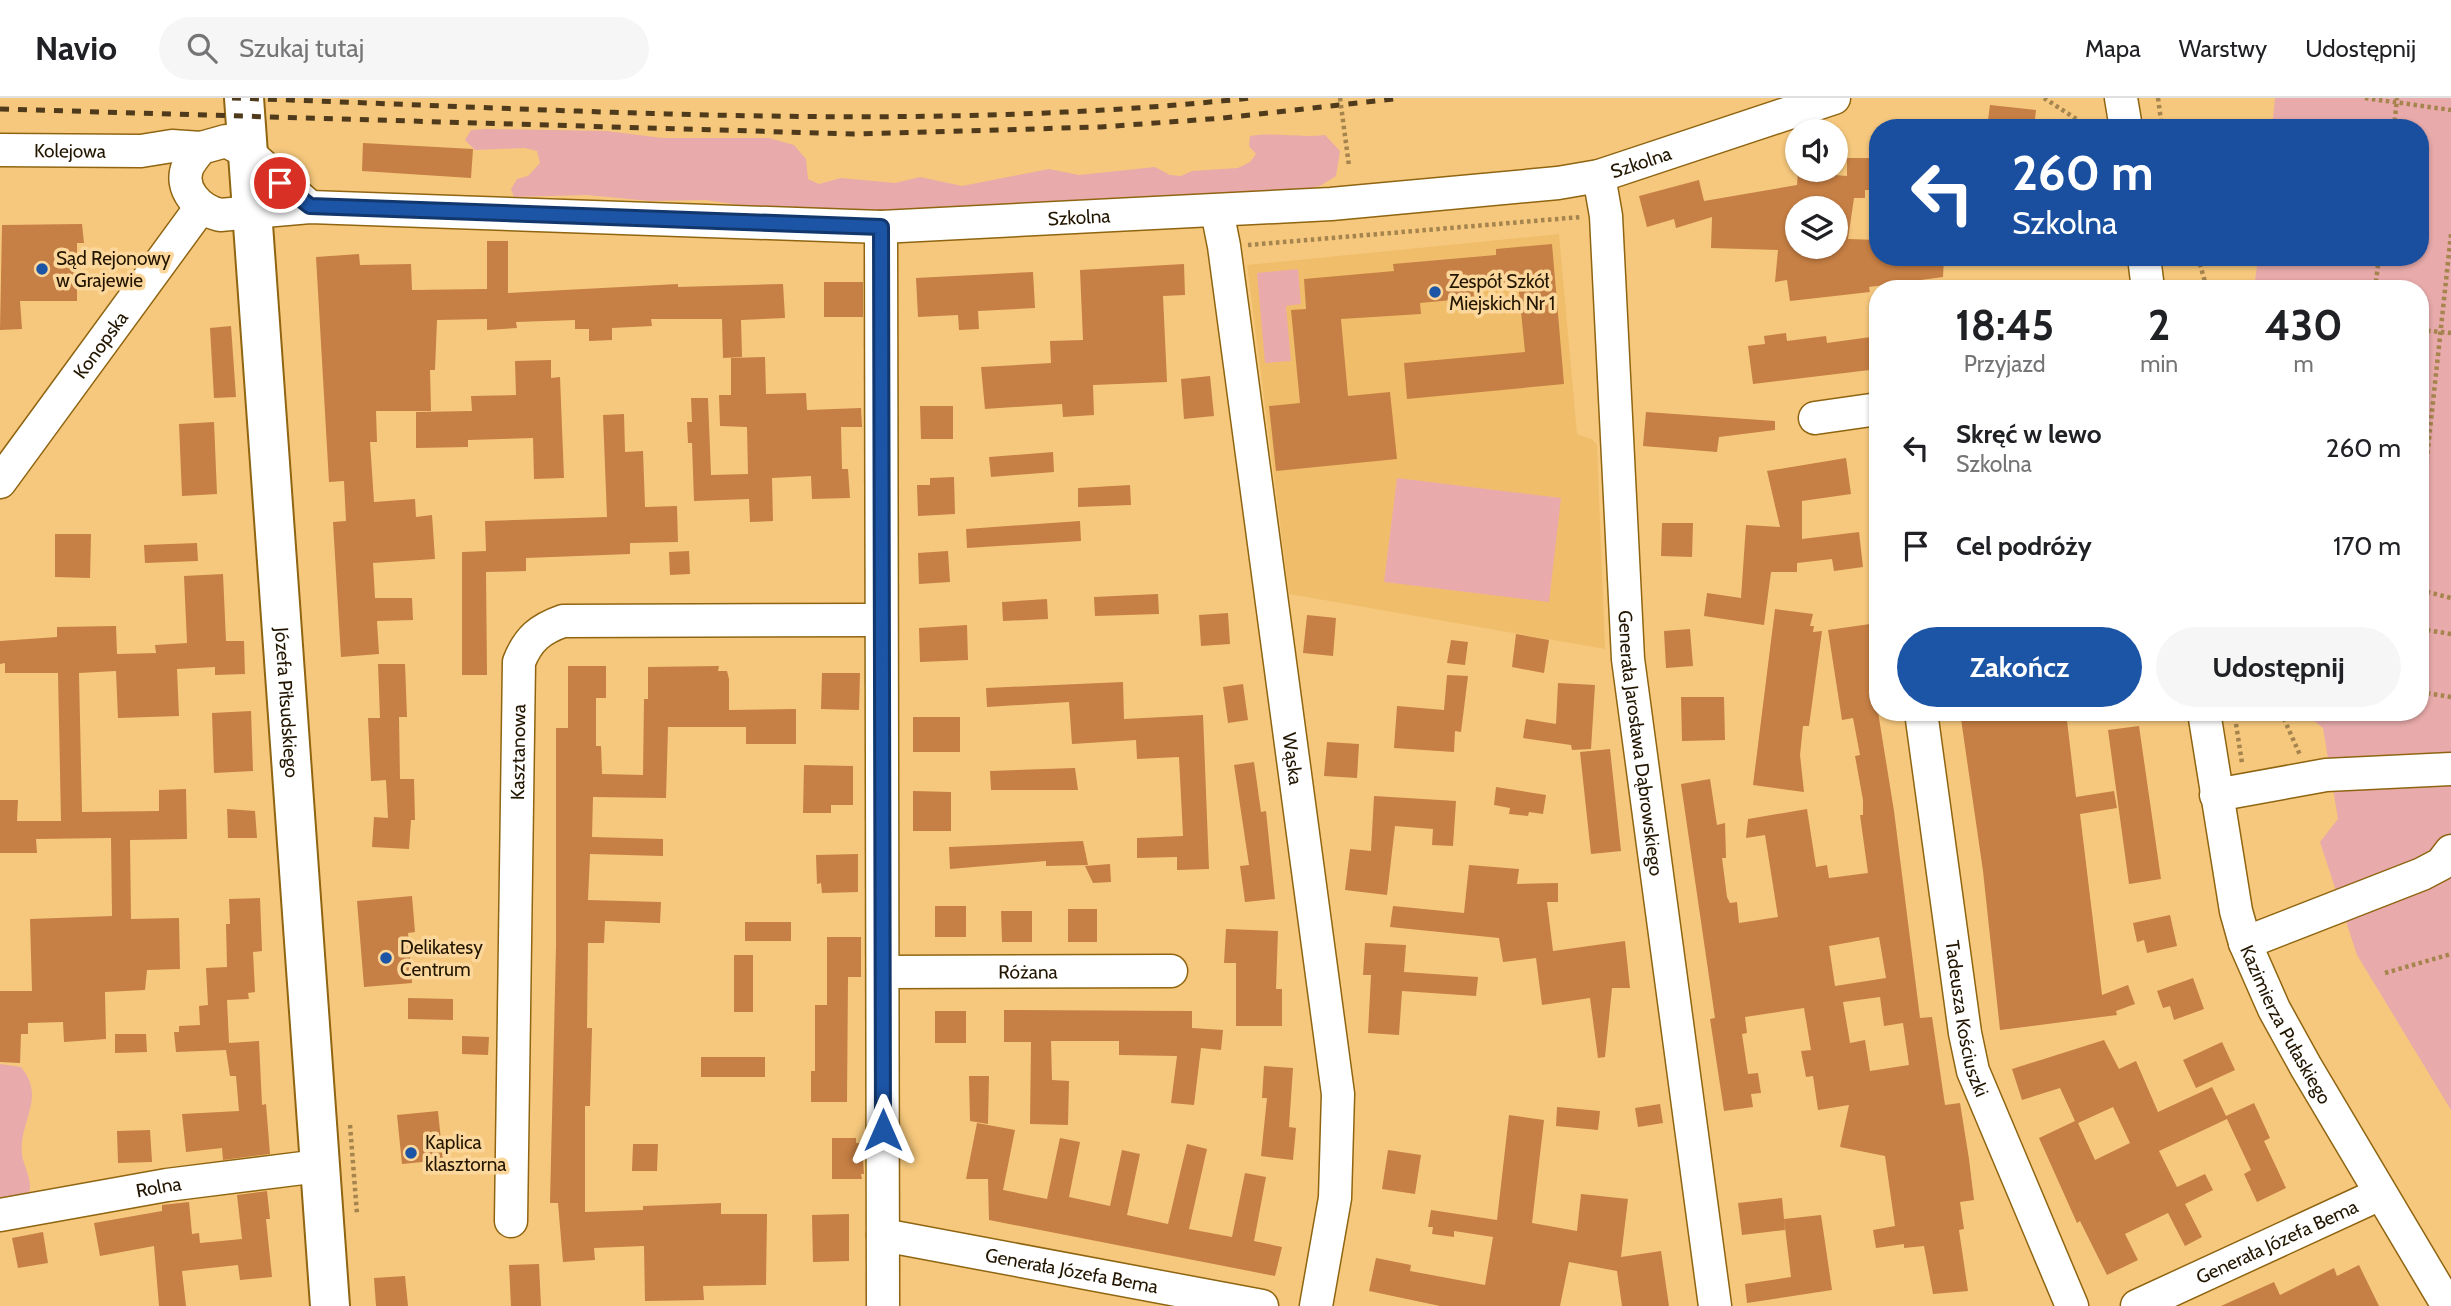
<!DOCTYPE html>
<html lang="pl">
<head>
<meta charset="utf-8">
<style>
	body { margin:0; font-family:Cabin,sans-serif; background:#f6f6f6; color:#202124; height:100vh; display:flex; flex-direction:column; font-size:26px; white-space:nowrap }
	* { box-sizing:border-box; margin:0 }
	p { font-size:23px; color:#757577 }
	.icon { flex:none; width:38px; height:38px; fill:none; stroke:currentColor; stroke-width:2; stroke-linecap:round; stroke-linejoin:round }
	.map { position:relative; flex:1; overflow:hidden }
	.sheet { position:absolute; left:1869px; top:182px; width:560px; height:441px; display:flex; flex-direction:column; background:#fff; border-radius:28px; box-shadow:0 2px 5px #0004 }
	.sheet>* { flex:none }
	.guide { position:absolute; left:1869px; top:21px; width:560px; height:147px; border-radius:28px; box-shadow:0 2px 5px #0004; background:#1a4fa0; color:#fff; overflow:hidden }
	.controls { position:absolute; left:1785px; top:21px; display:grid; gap:14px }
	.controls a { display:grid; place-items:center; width:63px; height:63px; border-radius:50%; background:#fff; box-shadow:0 2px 5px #0004; font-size:35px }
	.pin { position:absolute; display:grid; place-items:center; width:60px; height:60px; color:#fff; margin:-30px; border:4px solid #fff; border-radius:50%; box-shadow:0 2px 7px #0007 }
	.me { position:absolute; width:77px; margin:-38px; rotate:0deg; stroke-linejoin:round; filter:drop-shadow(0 0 5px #0008) }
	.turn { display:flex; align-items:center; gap:24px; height:147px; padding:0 28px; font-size:32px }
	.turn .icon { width:91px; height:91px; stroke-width:2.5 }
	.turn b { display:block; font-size:49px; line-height:60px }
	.eta { display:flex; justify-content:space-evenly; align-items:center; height:119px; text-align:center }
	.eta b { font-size:42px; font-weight:700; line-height:49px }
	.cta { display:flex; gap:14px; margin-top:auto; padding:14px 28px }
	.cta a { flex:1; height:80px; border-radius:42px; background:#1c54a6; color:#fff; font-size:28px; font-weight:700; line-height:80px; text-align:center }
	.cta a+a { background:#f6f6f6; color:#202124 }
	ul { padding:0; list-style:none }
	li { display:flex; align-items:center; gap:21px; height:98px; padding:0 28px }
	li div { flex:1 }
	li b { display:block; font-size:26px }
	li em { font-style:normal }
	header { display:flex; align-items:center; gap:42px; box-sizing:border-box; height:98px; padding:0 35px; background:#fff; border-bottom:2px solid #e0e0e0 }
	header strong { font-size:33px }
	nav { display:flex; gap:38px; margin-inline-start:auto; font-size:24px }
	.search { width:490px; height:63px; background:#f6f6f6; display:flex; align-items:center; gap:18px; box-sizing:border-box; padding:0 24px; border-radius:38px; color:#757577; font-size:26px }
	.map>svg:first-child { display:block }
	.built { fill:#f0be6b }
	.green { fill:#e8aaaa }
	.building { fill:#c67f44; fill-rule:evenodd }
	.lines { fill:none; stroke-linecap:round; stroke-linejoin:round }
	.minor-casing { stroke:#8f6511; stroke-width:35 }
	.major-casing { stroke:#8f6511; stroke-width:42 }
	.path { stroke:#a5844e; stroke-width:4.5; stroke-dasharray:3.5 3.5; stroke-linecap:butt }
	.minor { stroke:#fff; stroke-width:32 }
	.major { stroke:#fff; stroke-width:38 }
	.rail { stroke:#4f3b1b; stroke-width:5; stroke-dasharray:9 9; stroke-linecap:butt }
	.path-bridge { stroke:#a5844e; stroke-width:4.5; stroke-dasharray:3.5 3.5; stroke-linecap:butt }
	.route-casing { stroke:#12376c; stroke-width:18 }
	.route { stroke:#1c54a6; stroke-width:12 }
	.poi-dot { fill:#1c54a6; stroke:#fcd79c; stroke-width:2.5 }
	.labels { text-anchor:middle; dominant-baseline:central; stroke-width:7; stroke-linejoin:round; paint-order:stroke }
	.street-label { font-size:19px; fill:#231601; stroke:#fcd79c }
	.poi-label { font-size:19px; fill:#231601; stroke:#fcd79c; text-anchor:start }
</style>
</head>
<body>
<header>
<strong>Navio</strong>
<div class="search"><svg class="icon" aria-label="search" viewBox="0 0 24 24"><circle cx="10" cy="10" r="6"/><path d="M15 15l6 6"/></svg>Szukaj tutaj</div>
<nav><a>Mapa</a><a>Warstwy</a><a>Udostępnij</a></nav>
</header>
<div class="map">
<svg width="2451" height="1208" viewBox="0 0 2451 1208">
	<rect width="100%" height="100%" fill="#f6c87d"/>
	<!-- built -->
	<path class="built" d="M1559,136L1577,336L1592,341L1597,347L1605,551L1289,496L1247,167Z"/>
	<!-- green -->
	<path class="green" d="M2275,0H2451V1012L2357,857L2320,744L2338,721L2323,630L2303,614H2420V191H2254L2258,159H2420V30H2272Z
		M487,31L607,33L662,40H769L794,47L806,61L808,81L819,86L841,80L895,85L920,79L962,88L1049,71L1079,77L1155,69L1170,77L1181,78L1192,73L1238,70L1250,64L1256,56L1249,48L1250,38C1275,34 1300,40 1325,37L1340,53L1336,78L1320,88L1286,95L854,117L775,112L705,102L650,103L587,97L514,99L511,91L517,81L528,78L540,65L537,53L525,50L475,52L465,42L471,32Z
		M1298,171L1301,206L1286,208L1291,263L1265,265L1257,175Z
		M1397,380L1561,400L1549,504L1384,484Z
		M0,966L21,969C47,1000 18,1024 22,1057C25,1073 34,1083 28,1099L0,1104Z"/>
	<!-- building -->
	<path class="building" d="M1990,7L2036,12L2034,30H1987Z
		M363,45L473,51L471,80L362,73Z
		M1847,60H1878V92H1865V100H1854L1848,141L1878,142V159H1944L1943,179L1869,189L1870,194L1790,203L1787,182L1775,184L1778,152L1711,150L1712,119L1676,130L1674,121L1647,129L1639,98L1699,82L1704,103L1797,87L1798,74L1847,78ZM1797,110H1836V149H1797Z
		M82,126L84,145H77V203H20L22,231L0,232L2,127Z
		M487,143H508V195L678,186V189L783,186L785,220L741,222L742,259L723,260L722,221H651L652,228L612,230V242L589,243V231H575V222L516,224L517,230L487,232V221L437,222L435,272H430L431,313H376L377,344H370L374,404L415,401L416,419L432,417L435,461L373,465L375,500H412L413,522L377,523L379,556L341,559L333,424L346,423L344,383L329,384L316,159L359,156L360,167L411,166L412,192L487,191Z
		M1552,146L1564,286L1407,301L1404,265L1525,254L1518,183L1473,188L1474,200L1420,205L1421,216L1341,221L1348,298L1390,294L1397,361L1276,373L1269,308L1300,305L1291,212L1306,211L1304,181L1394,173L1393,166L1496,157V151Z
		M1184,166L1185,197L1163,198L1167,284L1093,287L1094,317L1063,319L1062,306L985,311L981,269L1051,265L1050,243L1083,242L1080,172Z
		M1033,174L1035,210L978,213L979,231L959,232L958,217L918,219L916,180Z
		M824,184H863V219H824Z
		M231,228L236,299L214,300L210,230Z
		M1786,235L1787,243L1826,238L1827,245L1878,238V271L1753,286L1748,248L1765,246L1764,238Z
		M765,259L766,296L806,295L807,312L861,310L862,329H841L842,371H848L850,400L812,401L811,378L772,380L773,423L750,424L749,401L694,403L692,345H688L687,324H692L691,300H708L711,377L748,376L747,329L720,328L719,297H731V260Z
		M551,262V280L560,279L564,380L534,381L533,340L468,342V349L416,350V314L472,313L471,298L516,297L515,263Z
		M1210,278L1214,318L1184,321L1181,281Z
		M920,308H953V341H921Z
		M1646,314L1775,323V332L1719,339L1717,354L1643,348Z
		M624,316L625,354L643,353L645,409L677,408L678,444L630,445V456L526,460V473L486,474L487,577H462V454L486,453L485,423L607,419L603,317Z
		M214,324L217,396L182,398L179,326Z
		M1053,354L1054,374L991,379L989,359Z
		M1846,360L1851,396L1802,403V441L1859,434L1863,469L1834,473L1832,461L1797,465V474H1771L1764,527L1704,518L1707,495L1741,500L1746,427L1780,429L1767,373Z
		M954,379L955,416L918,418L917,387H930V380Z
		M1130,387L1131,407L1078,409V390Z
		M1080,423L1081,443L967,450L966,431Z
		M1662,425H1693L1692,459L1661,458Z
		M55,436H91L90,480L55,479Z
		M197,445L198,463L145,465L144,447Z
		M689,453L690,476L670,477L669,454Z
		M948,453L950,484L919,486L918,455Z
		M223,476L226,543H244L245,576L215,577V569L177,571L179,618L118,620L116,573L79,575L82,714L159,713V692L186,691L187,741L130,742L131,821L179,820L180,871L147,872L145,892L105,894L106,941L64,944L63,924L28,925V936H21L20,965L0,964V893H32L30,821L112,818L111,740L36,741L37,755H17L18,748L17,755H0V702H18L17,723H61L58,575H5V565L0,566V543L57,539V529L116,528L117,556L156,555L155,547L187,545L184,478Z
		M1158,496L1159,516L1095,518L1094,499Z
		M1047,501L1048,521L1003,523L1002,504Z
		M1775,511L1813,516L1810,528H1814L1813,534L1822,533L1809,628H1803L1800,657L1804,694L1753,687Z
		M1228,515L1230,546L1201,548L1199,517Z
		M1307,517L1336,520L1333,558L1303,555Z
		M1870,526L1878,584V614L1894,713L1920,920L1932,919L1945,1007L1960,1005L1969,1061L1974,1102L1960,1104L1964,1131L1959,1132L1968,1193L1933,1196L1924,1148L1904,1150V1146L1876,1150L1873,1132L1895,1128L1885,1058L1840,1049L1849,1007L1818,1012L1813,978L1806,979L1801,953L1811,952L1804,910L1745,919L1747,935L1742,936L1748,976L1758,975L1761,995L1751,996L1753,1009L1724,1013L1710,921L1715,920L1681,686L1710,681L1717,727L1725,725L1726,760H1722L1727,799L1730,805L1737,804L1739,825L1778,819L1765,737L1746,740L1748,721L1807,711L1816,769L1827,767L1829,780L1868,775L1860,717H1863V702L1855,658L1860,657L1853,620L1842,622L1828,532ZM1879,839L1886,880L1835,888L1829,848ZM1880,899L1884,928L1903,925L1909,967L1870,973L1865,942L1850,945L1843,904Z
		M967,527L968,562L920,564L919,530Z
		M1690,531L1693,568L1666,570L1664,533Z
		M1516,536L1549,542L1544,575L1512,569Z
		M1451,542L1468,544L1465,567L1447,565Z
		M378,566H405L407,619H399L400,681H414L415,722H411L409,751L372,749L374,719L388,720L386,682L371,683L368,620H380Z
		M568,568H606V600H596V648H601L602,676L643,677L644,601H648V569L719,568L718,573H727L729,581V612L796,611V646H746V629H668L666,700L593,699L592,739L663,741V758L590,756L588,802L661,804L660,825L605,823L604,845H588L587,930H592L590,1008H585V1114L643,1112V1108L721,1105V1116H767L766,1187L703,1188L704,1202L645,1203L644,1148L594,1150L595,1162L563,1164L558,1105H550L556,849V630H568Z
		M822,575H860L859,612L821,611Z
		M1447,577L1468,578L1461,634L1455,633L1454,654L1394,650L1397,608L1444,612Z
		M1123,584L1124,621L1203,617L1209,771L1177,772V759L1137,760V740L1183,738L1179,659L1137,661L1136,642L1072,646L1069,604L987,609L986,590Z
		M1558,585L1595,587L1591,651L1572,652L1571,647L1523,640L1526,621L1556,626Z
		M1243,586L1248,622L1228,625L1223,589Z
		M1681,599H1724L1725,642L1682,643Z
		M251,613L253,673L214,675L212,615Z
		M1960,614H2066L2076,699L2114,693L2117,710L2080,716L2102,897L2128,887L2135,906L2116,913L2117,917L2000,932L1983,773Z
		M913,619H960V654H913Z
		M2139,628L2161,781L2129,786L2108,632Z
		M1327,644L1359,646L1357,680L1324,678Z
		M1610,651L1621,753L1591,756L1580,654Z
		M1254,664L1261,714L1266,713L1275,801L1245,804L1240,768L1249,767L1234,667Z
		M804,667L853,668V707H831V715H803Z
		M1075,670L1078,692H991L990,673Z
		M1496,689L1546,697L1543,716L1529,714L1528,718L1509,716L1510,710L1494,707Z
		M913,693L951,694V733H913Z
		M1374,698L1456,703L1453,748L1432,747L1433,731L1395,728L1387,797L1345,792L1350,751L1371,753Z
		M227,711L255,713L257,740H228Z
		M1083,743L1088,767L1046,768V763L950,771L949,749Z
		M858,756V794L822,795L821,785L817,786L816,757Z
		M1110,766L1111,784L1093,785L1085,768Z
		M1469,767L1519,771L1517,786L1558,785V804H1547L1553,853L1625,843L1630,890H1612L1605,959L1598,960L1590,900L1542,907L1536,860L1503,864L1499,840L1390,829L1393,808L1464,815Z
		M412,798L415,834L408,835L412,885L364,889L357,803Z
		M260,800L262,853L253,854L255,894L248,895L249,901L227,902L229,945L259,943L262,1007L266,1006L270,1056L223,1062L222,1050L186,1054L182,1016L239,1013L236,978H230L226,952L176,954L174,934H179V928L200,927L199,908L208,907L206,870L227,869L226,826H230L229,801Z
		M935,808H966V839H935Z
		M1068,811H1097V844H1068Z
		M1001,813H1032V844H1002Z
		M2170,817L2177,848L2147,855L2144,842L2137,844L2133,825Z
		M745,824H791V843H745Z
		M1226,831L1278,833L1276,891H1282V928H1236V865H1224Z
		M827,839H861V879H848L847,1004H811V973H815V907H827Z
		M1365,845L1406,847L1404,874L1478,879L1476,898L1402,893L1399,937L1368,935L1371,877H1363Z
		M734,857H753V914H734Z
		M2193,880L2204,911L2174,922L2170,908L2163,910L2157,893Z
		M408,900L453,901V922L408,921Z
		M1004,912L1192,913V930L1223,932L1221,952L1201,950L1194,1007L1171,1005L1177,958L1119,957V943H1051L1052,982L1069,983L1068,1027L1030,1026L1031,944H1004Z
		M935,913H966V945H935Z
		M115,936H146L147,954L115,955Z
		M462,938L489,939L488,957L462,956Z
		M2104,942L2119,971L2136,963L2158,1014L2212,989L2226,1018L2254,1005L2270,1040L2264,1043L2286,1090L2257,1104L2244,1076L2251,1072L2227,1021L2159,1053L2177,1089L2205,1076L2213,1092L2185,1106L2202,1139L2185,1148L2168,1115L2125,1136L2138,1162L2107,1177L2080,1123L2077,1125L2039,1040L2075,1023L2060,990L2022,1002L2012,971ZM2113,1009L2130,1045L2095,1062L2078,1025Z
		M2222,944L2235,972L2196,990L2183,962Z
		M701,959H765V979H701Z
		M1264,968L1293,970L1289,1029L1296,1030L1293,1062L1261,1058L1267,1000H1262Z
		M969,978H989L988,1026L970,1023Z
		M1660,1006L1663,1025L1638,1029L1635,1010Z
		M1557,1009L1600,1013L1598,1032L1556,1028Z
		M438,1013L443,1062L402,1066L397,1017Z
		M1509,1017L1544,1022L1532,1125L1577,1133L1581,1096L1628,1101L1621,1159L1661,1153L1669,1208H1622L1617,1173L1569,1164L1560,1208H1440L1369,1193L1376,1160L1411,1167L1410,1173L1485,1187L1493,1139L1454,1133V1139L1432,1136L1433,1129H1428L1431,1112L1497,1122Z
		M977,1025L1015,1032L1003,1092L1047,1101L1060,1040L1080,1044L1069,1099L1110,1108L1122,1052L1140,1056L1127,1117L1168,1126L1187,1046L1207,1051L1189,1131L1232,1139L1245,1075L1266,1079L1254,1143L1282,1149L1275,1178L989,1122L988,1081H966Z
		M150,1032L152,1064L118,1065L117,1033Z
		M832,1040H856V1045H862L864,1076H861L862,1081H832Z
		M633,1046H658L657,1073H632Z
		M1388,1052L1421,1057L1415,1096L1382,1091Z
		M267,1093L270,1121H266L272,1179L240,1182L238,1167L182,1173L186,1208H159L154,1148L100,1158L94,1125L162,1113V1107L189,1104L192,1136L199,1135L200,1145L242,1141L237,1097Z
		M1782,1100L1785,1132L1742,1137L1738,1105Z
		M849,1116V1163L813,1164L812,1117Z
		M1821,1117L1832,1192L1747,1205L1745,1186L1791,1179L1784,1121Z
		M43,1134L48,1165L18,1170L12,1140Z
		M539,1166L541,1208H511L509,1167Z
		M2359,1167L2379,1208H2221L2274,1184L2280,1197L2334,1170L2337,1178Z
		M405,1178L408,1208H376L374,1180Z"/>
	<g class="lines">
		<!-- minor casing -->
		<g class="minor-casing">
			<g id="minor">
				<path d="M2121,0L2126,30"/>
				<path id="s1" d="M0,52L141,53L172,48L201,50"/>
				<path id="s2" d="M1599,78L1606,118L1628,561L1715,1208"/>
				<path id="s3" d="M310,109L247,54L226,43L201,50C197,55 191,62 188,68C178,91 199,112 220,117L310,109L881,129L1331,106L1558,85L1599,78L1834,0"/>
				<path id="s4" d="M1217,113L1224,148L1338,996L1335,1100L1316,1208"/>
				<path d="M881,129L883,1208"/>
				<path d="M2144,159L2148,191"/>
				<path d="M1815,320L1878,311"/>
				<path id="s5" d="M0,384L201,109"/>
				<path id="s6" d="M1921,614L1965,935L1973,973L2072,1208"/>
				<path id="s7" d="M2204,614L2236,813L2245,845L2274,911L2306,969L2448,1208"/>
				<path d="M2216,697L2326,677L2451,671"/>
				<path d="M2245,845L2422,776L2441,766L2451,753"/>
				<path id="s8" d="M884,874L1171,873"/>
				<path id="s9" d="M0,1117L167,1087L319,1068"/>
				<path id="s10" d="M511,1123L519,564C528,541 540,531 563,523L880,522"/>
				<path id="s11" d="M883,1137L1262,1208"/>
				<path id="s12" d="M2137,1208L2380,1096"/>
			</g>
		</g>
		<!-- major casing -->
		<g class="major-casing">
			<g id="major">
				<path id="s13" d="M244,0L330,1208"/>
			</g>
		</g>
		<!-- path -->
		<path class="path" d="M2044,0L2084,26
			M2158,0L2162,30
			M2365,0L2451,12
			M2394,30L2397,0
			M1248,147L1581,119
			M2198,159L2207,191
			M2375,191L2379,159
			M2420,232L2451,235
			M2420,425L2451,136
			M2420,492L2451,500
			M2420,531L2451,536
			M2420,594L2451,599
			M2281,614L2300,657
			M2236,626L2242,665
			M2385,875L2451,856
			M350,1027L357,1116"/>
		<!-- minor -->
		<use href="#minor" class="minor"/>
		<!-- major -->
		<use href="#major" class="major"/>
		<!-- rail -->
		<path class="rail" d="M232,0C571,11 913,36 1251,0
			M0,11L854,36L1101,29L1223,20L1402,0"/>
		<!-- path-bridge -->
		<path class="path-bridge" d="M1340,0L1349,68"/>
	</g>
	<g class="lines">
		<!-- route casing -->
		<g class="route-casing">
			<path id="route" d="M280,85L310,108L881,129L883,1032"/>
		</g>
		<!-- route -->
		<use href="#route" class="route"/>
	</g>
	<!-- markers -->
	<g class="poi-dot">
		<circle cx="42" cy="171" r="7"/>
		<circle cx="1435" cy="194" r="7"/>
		<circle cx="386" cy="860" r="7"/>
		<circle cx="411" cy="1055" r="7"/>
	</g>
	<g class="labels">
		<!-- street labels -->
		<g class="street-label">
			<text stroke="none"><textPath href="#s1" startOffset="70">Kolejowa</textPath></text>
			<text stroke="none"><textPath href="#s3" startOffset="1648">Szkolna</textPath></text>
			<text stroke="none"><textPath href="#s3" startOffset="1082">Szkolna</textPath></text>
			<text stroke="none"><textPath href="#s5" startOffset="170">Konopska</textPath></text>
			<text stroke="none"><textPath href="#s13" startOffset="606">Józefa Piłsudskiego</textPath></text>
			<text stroke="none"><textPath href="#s2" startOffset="569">Generała Jarosława Dąbrowskiego</textPath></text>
			<text stroke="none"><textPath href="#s10" startOffset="469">Kasztanowa</textPath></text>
			<text stroke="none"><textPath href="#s4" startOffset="553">Wąska</textPath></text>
			<text stroke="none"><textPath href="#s8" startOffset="144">Różana</textPath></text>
			<text stroke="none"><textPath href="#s6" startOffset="310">Tadeusza Kościuszki</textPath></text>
			<text stroke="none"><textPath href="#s7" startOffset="326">Kazimierza Pułaskiego</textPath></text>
			<text stroke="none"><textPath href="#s9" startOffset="161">Rolna</textPath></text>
			<text stroke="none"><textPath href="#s12" startOffset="154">Generała Józefa Bema</textPath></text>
			<text stroke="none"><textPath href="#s11" startOffset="192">Generała Józefa Bema</textPath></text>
		</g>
		<!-- poi labels -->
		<g class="poi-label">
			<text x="56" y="160">Sąd Rejonowy<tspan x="56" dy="22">w Grajewie</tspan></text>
			<text x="1449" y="183">Zespół Szkół<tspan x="1449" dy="22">Miejskich Nr 1</tspan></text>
			<text x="400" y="849">Delikatesy<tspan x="400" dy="22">Centrum</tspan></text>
			<text x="425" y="1044">Kaplica<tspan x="425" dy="22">klasztorna</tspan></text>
		</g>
	</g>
</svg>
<div class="controls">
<a><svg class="icon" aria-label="sound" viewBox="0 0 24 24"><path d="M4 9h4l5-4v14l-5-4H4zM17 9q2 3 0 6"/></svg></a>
<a><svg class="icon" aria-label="layers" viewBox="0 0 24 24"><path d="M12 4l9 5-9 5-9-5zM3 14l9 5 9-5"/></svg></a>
</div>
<div class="pin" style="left:280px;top:85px;background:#d93025"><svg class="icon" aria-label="arrive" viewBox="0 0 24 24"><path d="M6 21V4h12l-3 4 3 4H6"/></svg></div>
<svg class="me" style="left:883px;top:1032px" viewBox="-20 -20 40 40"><path d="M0-17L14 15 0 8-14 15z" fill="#1c54a6" stroke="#fff" stroke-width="4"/></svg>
<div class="guide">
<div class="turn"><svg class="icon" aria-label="left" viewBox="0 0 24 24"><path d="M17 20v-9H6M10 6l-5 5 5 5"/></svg><div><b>260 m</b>Szkolna</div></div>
</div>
<section class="sheet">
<div class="eta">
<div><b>18:45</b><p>Przyjazd</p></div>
<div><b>2</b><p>min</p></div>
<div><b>430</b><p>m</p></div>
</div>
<ul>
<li><svg class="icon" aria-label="left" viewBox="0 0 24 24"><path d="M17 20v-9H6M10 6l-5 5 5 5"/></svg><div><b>Skręć w lewo</b><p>Szkolna</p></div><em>260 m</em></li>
<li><svg class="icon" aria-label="arrive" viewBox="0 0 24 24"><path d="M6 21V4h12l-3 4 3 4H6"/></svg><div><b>Cel podróży</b></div><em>170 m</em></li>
</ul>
<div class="cta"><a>Zakończ</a><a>Udostępnij</a></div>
</section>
</div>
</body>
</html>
